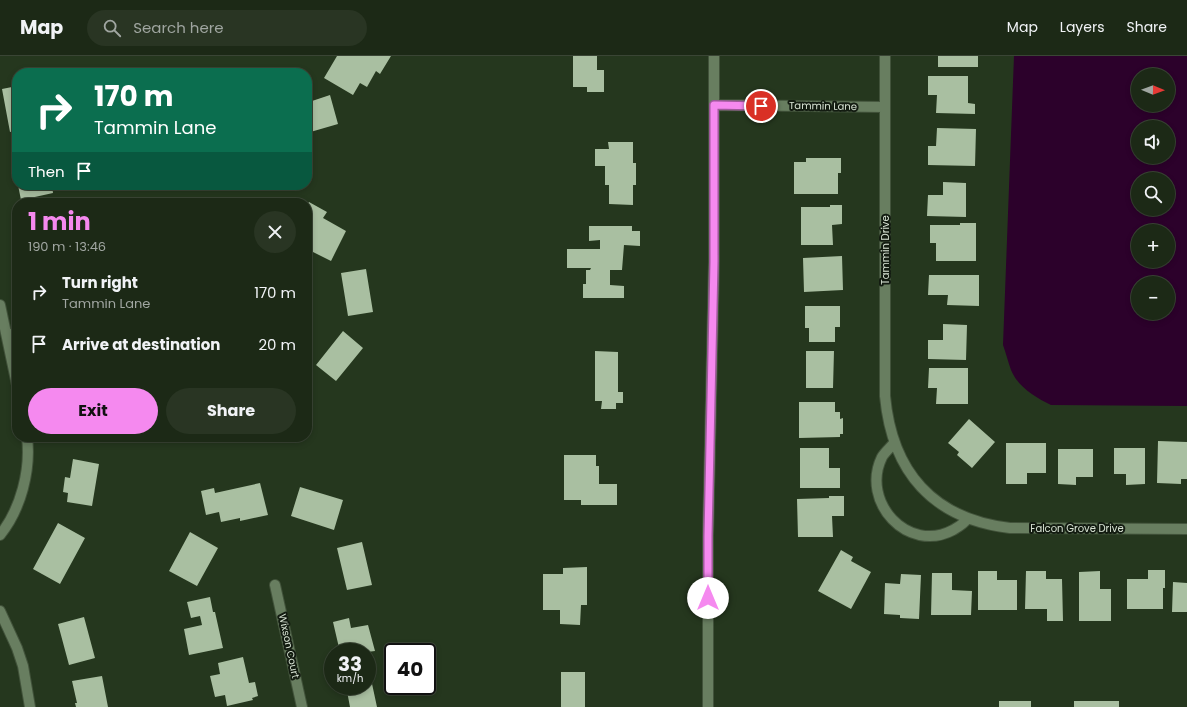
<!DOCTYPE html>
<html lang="en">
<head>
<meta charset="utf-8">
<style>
	body { margin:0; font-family:Poppins,sans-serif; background:#293523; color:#f1f3f6; height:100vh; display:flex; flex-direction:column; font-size:15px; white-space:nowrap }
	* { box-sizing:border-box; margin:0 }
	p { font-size:13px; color:#a0a6a1 }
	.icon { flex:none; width:22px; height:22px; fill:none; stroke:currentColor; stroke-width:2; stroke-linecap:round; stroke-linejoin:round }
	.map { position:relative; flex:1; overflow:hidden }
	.side { position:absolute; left:12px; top:142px; width:300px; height:244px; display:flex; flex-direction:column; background:#1c2916; border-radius:16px; box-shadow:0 2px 6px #0003,0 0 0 1px #3a4535 }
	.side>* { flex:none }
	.top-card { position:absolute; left:12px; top:12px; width:300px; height:122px; border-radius:16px; box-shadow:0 2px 6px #0003,0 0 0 1px #3a4535; background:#0b6e4f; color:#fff; overflow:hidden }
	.needle { width:26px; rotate:91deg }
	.buttons { position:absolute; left:1131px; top:12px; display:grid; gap:8px }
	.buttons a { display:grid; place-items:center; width:44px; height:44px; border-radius:50%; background:#1c2916; box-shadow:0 2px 6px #0003,0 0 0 1px #3a4535; font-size:20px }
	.speed { position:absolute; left:324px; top:587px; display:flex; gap:8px; font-size:20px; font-weight:700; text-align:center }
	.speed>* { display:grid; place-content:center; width:52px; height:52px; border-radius:50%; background:#1c2916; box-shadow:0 2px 6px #0003,0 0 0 1px #3a4535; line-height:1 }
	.speed small { font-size:10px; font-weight:400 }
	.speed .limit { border:2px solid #111; border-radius:6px; background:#fff; color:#111 }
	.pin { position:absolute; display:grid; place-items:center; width:34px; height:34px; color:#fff; margin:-17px; border:2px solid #fff; border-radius:50%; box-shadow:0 1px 4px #0007 }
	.me { position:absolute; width:44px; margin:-22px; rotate:0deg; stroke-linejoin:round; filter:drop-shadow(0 0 3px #0008) }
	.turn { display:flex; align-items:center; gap:14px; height:84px; padding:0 16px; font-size:18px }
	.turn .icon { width:52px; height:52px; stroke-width:2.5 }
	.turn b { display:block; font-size:28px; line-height:34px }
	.then { display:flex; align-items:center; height:38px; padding:0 16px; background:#0003; gap:8px; font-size:15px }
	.round { display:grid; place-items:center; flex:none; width:42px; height:42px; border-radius:21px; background:#293523 }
	.summary { display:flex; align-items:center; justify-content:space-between; height:68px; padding:0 16px }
	h1 { font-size:24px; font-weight:700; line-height:30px; color:#f589ef }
	.button { display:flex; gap:8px; margin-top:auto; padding:8px 16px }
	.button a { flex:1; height:46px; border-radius:24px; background:#f589ef; color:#111; font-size:16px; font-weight:700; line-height:46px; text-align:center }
	.button a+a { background:#293523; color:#f1f3f6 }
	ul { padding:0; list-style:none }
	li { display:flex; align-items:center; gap:12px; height:52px; padding:0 16px }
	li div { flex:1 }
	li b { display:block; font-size:15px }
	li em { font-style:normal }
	header { display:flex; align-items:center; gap:24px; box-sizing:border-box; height:56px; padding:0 20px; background:#1c2916; border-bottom:1px solid #3a4535 }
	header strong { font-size:19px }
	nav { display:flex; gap:22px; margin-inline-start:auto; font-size:14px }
	.search { width:280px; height:36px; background:#293523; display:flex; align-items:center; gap:10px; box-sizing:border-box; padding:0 14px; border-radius:22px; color:#a0a6a1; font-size:15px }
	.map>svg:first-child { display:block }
	.water { fill:#2c012b; fill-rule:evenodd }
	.building { fill:#a9bfa1 }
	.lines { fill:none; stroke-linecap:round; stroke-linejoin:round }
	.minor-casing { stroke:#42533b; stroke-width:12 }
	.minor { stroke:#687e60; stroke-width:10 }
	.route-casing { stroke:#9f599b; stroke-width:10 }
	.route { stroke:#f589ef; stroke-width:7 }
	.labels { text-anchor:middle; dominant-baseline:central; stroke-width:4; stroke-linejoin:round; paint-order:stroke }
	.street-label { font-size:10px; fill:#d8e3d4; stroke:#131c11 }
</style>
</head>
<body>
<header>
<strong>Map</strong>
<div class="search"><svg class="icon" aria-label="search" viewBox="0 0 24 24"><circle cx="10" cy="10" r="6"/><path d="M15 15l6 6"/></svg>Search here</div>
<nav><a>Map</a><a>Layers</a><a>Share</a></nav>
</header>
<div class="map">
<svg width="1187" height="651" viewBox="0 0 1187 651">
	<rect width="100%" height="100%" fill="#25371e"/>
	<!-- water -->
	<path class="water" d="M1014,0H1187V350L1051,349C1035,341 1018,331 1011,314C1008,306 1006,297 1003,289ZM1138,19H1168V49H1138ZM1138,71H1168V101H1138ZM1138,123H1168V153H1138ZM1138,175H1168V205H1138ZM1138,227H1168V257H1138Z"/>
	<!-- building -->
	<path class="building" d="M337,0H391L380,18L376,15L367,31L360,27L353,39L324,22Z
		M573,0H597V14H604V36H587V31H573Z
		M938,0H978V11H938Z
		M928,20H968V47L975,48V58L936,57L937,39H928Z
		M17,30V74L10,76L2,33Z
		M330,39L338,68L307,77V43L309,42V46Z
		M937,72L976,73L975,110L928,109V90H936Z
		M608,86H633V107H636V129H633V149L609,148V129H605V110H595V93H609Z
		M806,102H841V117H838V138H794V106H806Z
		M943,126L966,127V161L927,160L928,139H943Z
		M18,129H52L53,137L21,144Z
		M309,146L327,156L323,162L346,175L331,205L307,193L309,188L307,187V149Z
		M830,149H842V168L832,169L833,189H801V151H830Z
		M960,167H976V205H936V187H930V169H960Z
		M589,170H632V175H640V190L624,189L622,214H610V229L624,230V242H583V228H586V214H590L591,212H567V193H600V184L589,185Z
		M842,200L843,234L804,236L803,202Z
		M366,213L373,256L348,260L341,217Z
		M929,219H979V250L947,249L948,239H928Z
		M805,250H840V271H835V286H809V272H805Z
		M943,268L967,269L966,304L928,303V284H943Z
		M343,275L363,292L336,325L316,309Z
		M595,295L618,296V336H623V347H616V353H601L602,345H595Z
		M806,295H834L833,332H806Z
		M929,312H968V348H936L937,332H928Z
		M799,346H835V356H840V363L843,362V378H840V381L799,382Z
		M969,363L995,386L972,412L957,399L959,396L948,387Z
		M1158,385L1187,386V423H1181V428L1157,427Z
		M1006,387H1046V417H1027V428H1006Z
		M800,392H829V412H840V432H800Z
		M1114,392H1145V428L1126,429V418H1114Z
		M1058,393H1093V421H1076V429L1058,428Z
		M564,399H596V410H599V428H617V449H581V444H564Z
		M73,403L99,408L92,450L67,446L68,437L63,436L65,421L70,422Z
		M260,427L268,459L240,465V462L221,466L219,456L206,459L201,435L214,432L215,437Z
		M300,431L343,444L334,474L291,460Z
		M829,440H844V460H832L833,481H798L797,443L829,442Z
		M58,467L85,482L60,528L33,513Z
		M190,476L218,492L197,530L169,515Z
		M362,486L372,529L347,534L337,492Z
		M841,494L853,501L851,505L871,516L851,553L818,535Z
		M587,511V549H581L580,569L560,568V554H543V518H563V512Z
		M1148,514H1165V532H1163V553H1127V523H1148Z
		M978,515H997V524H1017V554H978Z
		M1026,515H1046V523H1062L1063,565H1047V553H1025Z
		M1100,515V533H1111V565H1079V516Z
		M932,517H952V534L972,535L971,559H931Z
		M901,518L921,519L919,563L900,562V559L884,558L885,527L900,528Z
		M1173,526L1187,527V556H1172Z
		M210,541L213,556H215L223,592L189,599L184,573L202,569L200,560L191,562L187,546Z
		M84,561L95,602L69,609L58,568Z
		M349,562L351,572L368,569L375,595L367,596H340L333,566Z
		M243,601L249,627L255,626L258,640L252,642L253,644L227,650L225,639L215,641L210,620L220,618L218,607Z
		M367,609H368L377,651H350L346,630H367Z
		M561,616H585V651H561Z
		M102,620L108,651H76L75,647H77L72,625Z
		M999,645H1031V651H999Z
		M1074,645H1119V651H1074Z"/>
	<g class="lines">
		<!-- minor casing -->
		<g class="minor-casing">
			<path id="minor" d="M885,0V340C892,416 933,463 1010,472L1187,473
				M714,49L884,51
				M0,249L17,329
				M7,279L17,277
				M894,387C890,392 885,396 882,401C860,446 908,498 953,474C958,471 964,468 967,463
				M0,479C21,453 31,414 27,381
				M275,529L302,651
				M0,555L17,592L23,610L30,651
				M708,651V480L714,205V0"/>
		</g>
		<!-- minor -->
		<use href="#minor" class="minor"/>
	</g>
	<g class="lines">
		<!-- route casing -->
		<g class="route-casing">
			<path id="route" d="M708,542V480L714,206V49L761,50"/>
		</g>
		<!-- route -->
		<use href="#route" class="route"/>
	</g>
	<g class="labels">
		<!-- street labels -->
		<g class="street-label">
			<text transform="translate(823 50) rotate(1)">Tammin Lane</text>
			<text transform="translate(885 194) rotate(-90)">Tammin Drive</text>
			<text x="1077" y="472">Falcon Grove Drive</text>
			<text transform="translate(289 590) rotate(78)">Wixson Court</text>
		</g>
	</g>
</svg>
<div class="buttons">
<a><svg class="needle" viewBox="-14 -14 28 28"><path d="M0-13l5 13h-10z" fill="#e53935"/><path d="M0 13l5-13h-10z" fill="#a0a6a1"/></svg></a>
<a><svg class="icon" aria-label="sound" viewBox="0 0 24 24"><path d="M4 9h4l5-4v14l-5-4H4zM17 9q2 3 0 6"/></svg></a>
<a><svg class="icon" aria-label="search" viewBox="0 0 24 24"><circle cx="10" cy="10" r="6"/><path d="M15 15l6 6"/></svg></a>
<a>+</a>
<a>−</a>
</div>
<div class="speed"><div>33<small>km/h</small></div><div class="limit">40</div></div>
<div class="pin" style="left:761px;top:50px;background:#d93025"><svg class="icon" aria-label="arrive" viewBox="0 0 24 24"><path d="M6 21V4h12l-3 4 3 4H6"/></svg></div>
<svg class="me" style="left:708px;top:542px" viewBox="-20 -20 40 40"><circle r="19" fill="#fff"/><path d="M0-13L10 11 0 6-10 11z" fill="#f589ef"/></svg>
<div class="top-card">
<div class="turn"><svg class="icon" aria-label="right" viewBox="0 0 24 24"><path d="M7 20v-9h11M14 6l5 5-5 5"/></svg><div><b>170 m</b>Tammin Lane</div></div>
<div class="then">Then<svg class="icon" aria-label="arrive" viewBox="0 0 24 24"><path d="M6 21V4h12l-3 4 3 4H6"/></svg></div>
</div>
<section class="side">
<div class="summary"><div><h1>1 min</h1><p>190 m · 13:46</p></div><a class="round"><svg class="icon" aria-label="close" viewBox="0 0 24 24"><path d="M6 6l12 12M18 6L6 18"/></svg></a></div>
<ul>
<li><svg class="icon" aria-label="right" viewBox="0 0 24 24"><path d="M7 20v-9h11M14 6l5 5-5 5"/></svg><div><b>Turn right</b><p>Tammin Lane</p></div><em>170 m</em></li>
<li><svg class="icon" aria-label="arrive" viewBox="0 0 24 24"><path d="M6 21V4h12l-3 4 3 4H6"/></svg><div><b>Arrive at destination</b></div><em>20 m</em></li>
</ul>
<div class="button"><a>Exit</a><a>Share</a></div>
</section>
</div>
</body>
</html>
